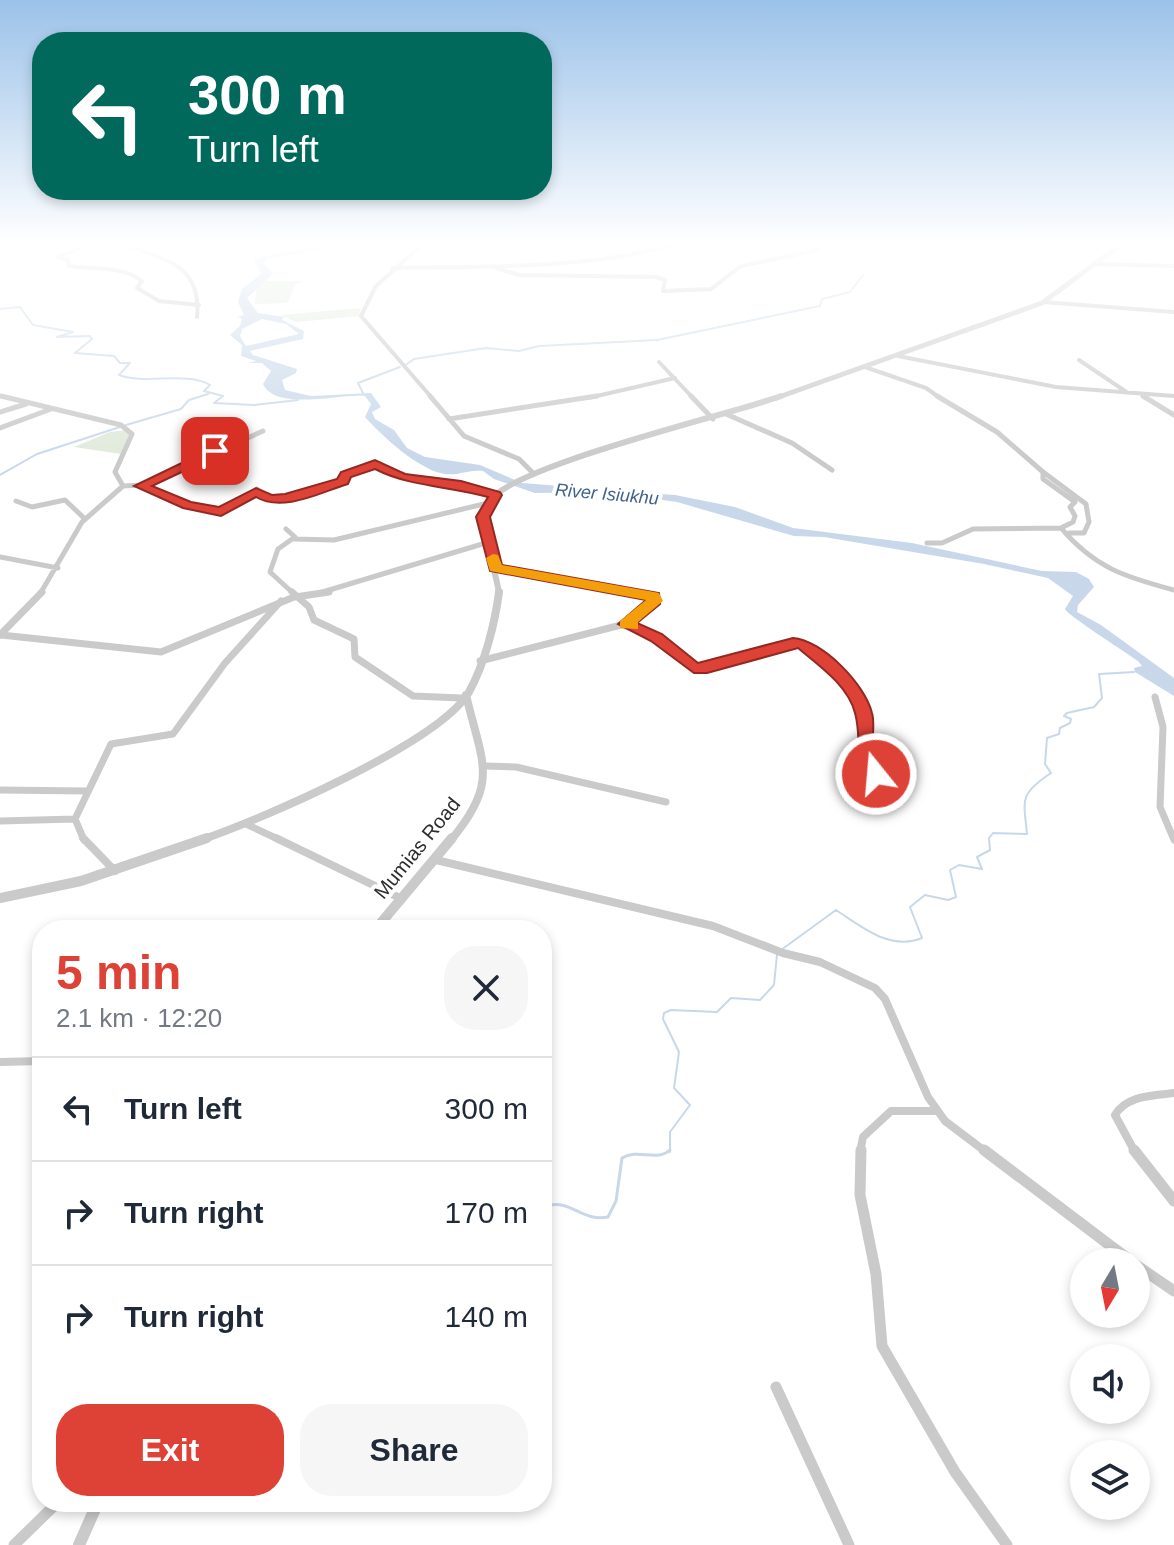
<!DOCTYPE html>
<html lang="en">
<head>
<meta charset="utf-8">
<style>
	body { margin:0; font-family:Arial,sans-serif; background:#f6f6f7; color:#1f2937; height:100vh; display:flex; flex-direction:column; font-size:30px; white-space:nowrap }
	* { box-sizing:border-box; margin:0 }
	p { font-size:26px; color:#747a83 }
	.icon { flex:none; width:44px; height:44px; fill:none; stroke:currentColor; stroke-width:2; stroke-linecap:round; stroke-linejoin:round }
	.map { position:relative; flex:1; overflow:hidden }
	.sheet { position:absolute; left:32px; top:920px; width:520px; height:592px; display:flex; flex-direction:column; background:#fff; border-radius:32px; box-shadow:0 4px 12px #0003 }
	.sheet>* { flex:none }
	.hud { position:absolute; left:32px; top:32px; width:520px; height:168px; border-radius:32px; box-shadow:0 4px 12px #0003; background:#00695c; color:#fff; overflow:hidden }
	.needle { width:52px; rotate:190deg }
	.buttons { position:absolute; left:1070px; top:1248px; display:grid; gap:16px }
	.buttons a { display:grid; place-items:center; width:80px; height:80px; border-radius:50%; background:#fff; box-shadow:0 4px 12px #0003; font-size:40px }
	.pin { position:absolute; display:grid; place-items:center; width:68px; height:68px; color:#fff; margin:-34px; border-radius:16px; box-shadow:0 4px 12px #0006 }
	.me { position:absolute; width:88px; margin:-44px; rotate:343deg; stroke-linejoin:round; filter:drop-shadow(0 0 6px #0008) }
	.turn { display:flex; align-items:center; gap:28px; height:168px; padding:0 24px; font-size:36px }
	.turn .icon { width:104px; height:104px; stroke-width:2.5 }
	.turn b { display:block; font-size:56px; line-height:68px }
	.round { display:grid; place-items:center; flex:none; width:84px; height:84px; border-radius:32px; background:#f6f6f7 }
	.headline { display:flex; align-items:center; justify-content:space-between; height:136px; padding:0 24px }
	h1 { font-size:48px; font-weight:700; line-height:60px; color:#de4136 }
	.action { display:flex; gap:16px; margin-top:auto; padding:16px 24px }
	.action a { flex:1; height:92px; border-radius:32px; background:#de4136; color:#fff; font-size:32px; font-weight:700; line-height:92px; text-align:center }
	.action a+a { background:#f6f6f7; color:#1f2937 }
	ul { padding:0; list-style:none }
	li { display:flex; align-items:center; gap:24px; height:104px; padding:0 24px; border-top:2px solid #e0e1e3 }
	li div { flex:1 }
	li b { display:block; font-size:30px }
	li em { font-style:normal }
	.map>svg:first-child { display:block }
	.green { fill:#e1eadb }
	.water { fill:#c8d8ea; fill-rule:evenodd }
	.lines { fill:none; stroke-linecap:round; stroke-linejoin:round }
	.stream-far1 { stroke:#c8d8ea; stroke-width:2 }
	.stream { stroke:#c8d8ea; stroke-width:3 }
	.minor-far4 { stroke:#cacaca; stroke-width:4 }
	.minor-far3 { stroke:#cacaca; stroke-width:5 }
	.minor-far2 { stroke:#cacaca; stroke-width:7 }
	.minor-far1 { stroke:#cacaca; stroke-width:8 }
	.minor { stroke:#cacaca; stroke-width:11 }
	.tertiary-far4 { stroke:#cacaca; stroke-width:5 }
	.tertiary-far3 { stroke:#cacaca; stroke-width:6 }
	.tertiary-far2 { stroke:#cacaca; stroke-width:8 }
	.tertiary-far1 { stroke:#cacaca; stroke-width:10 }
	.tertiary { stroke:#cacaca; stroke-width:12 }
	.route { fill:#de4136; stroke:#902a23; stroke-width:2 }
	.slow { fill:#f59e0b }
	.labels { text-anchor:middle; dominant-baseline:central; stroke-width:8; stroke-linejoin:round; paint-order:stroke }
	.far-water-label { font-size:18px; font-style:italic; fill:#3f638c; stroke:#fff }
	.street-label { font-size:20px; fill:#2d2d2d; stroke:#fff }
</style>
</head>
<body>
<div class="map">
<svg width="1174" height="1545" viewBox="0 0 1174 1545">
	<rect width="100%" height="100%" fill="#fff"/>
	<!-- green -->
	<path class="green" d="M266,281H303L296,284L287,303L255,304L256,289Z
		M360,308L359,316L296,322L280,315Z
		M126,430L130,432L121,454L74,447L110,432Z"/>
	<!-- water -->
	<path class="water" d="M345,243H357L267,259L264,263L273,274L247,298L258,313L284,317L282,320L304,331L303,339L250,351L253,355L297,369L296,373L282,380L285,390L311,396L371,393L381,407L372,412L375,419L394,430L407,448L425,457L480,465L522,483L675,495L735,507L793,528L912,543L1042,571L1076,572L1089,579L1094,587L1078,605L1077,612L1101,625L1174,678V696L1135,672L1134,668L1142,666L1138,661C1127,653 1067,615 1065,609L1073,596L1048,578L984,564L824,537L794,536L677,502L605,492L535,493L494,479L483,471C470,469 457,476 445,474C420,471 381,435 365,417L371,404L365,396C341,393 276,412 263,384L271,371L262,363H249L256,361L241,356L242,345L230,335L240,326L242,319L238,317L244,315L238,302L242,289L261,274L254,260L276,253ZM262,319L286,324L299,334L246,346L240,336L242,329Z"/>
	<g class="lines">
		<!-- stream-far1 -->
		<path class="stream-far1" d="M0,309L20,307L33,325L73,332L57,337L90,336L92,339L75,353L114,356L120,363H130L119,375C145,385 187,371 210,385L204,391L223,396L214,403L254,405L298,400
			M404,366L414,359L486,348L519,351L539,346L657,340L820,306L822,299L850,292L863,275
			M363,393L358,383L400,367
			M126,425L181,409L189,400L208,394
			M0,475L37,454L120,427
			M781,950L836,910C862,927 890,951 922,938L910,907L925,895L948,900L956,897L950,870L959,865L982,869L977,857L990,850L989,838L993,833L1027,834C1024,800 1018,795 1051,773L1045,764L1047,738L1059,734L1060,728L1070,723L1071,719L1064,716L1067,713L1094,707L1102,698L1099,674L1134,672
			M670,1152V1132L690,1105L674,1088L679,1052L663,1019L664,1013L671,1010L717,1012L731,998L760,1000L774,985L777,955"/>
		<!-- stream -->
		<path class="stream" d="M542,1215L550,1205C572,1201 583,1222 608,1217L616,1201L622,1158C638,1148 657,1162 670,1150"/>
		<!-- minor-far4 -->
		<path class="minor-far4" d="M94,243L57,257L68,260L69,266C94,270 121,265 142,281L137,288L159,301L199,305
			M120,243C162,259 202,262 197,317
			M424,243L376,286L361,316L432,398
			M1097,264L1174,266
			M392,268C488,266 587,270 680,243
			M496,268L519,275L656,277L665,280L663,291L711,289L741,266L818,250L808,243
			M1043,302L1174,312
			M898,356L1056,387L1174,396
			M1079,360L1128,393
			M659,362L693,398
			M865,367L926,388L940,398
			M0,396L9,398
			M1143,396L1147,398
			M588,398L675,378"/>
		<!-- minor-far3 -->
		<path class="minor-far3" d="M1,396L121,425L132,434L115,472L123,486L82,522L40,594
			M430,396L464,436L519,459L534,474
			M691,396L713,419
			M937,396L997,432L1043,472V479L1075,502L1070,507L1075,516L1073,522L1061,528C1095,568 1125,577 1174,590
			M1143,396L1174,415
			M0,412L26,404
			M726,414L792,443L832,470
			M449,419L597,396
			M0,428L51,409
			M1043,472L1086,504L1089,522L1084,533H1069
			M123,486L144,485L263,431
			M141,486L188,505L219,512L256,492
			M257,489L270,499L286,498L343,481L346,475L375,464C413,482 455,483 496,495
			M16,501L32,507L65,500L85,519
			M286,529L295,537L278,549L270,572L294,594
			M294,539L334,540L488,503
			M927,543H942L973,529L1061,528
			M0,557L58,568
			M496,568L636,594
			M316,594L489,542"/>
		<!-- minor-far2 -->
		<path class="minor-far2" d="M292,592L309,607L314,620L354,639L355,657L413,696L461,698
			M625,592L655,597L626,624
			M295,597L329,592
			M0,635L42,592
			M1,635L161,652L294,597
			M480,661L621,625L644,630L699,669L801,643L835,671L858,698L865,715L864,748L876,774
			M1155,697L1163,727L1160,807L1174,840
			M485,766L516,767L666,802
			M0,790L87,791
			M0,821L75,819
			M246,824L280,840
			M84,840L75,819L111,744L173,734L225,663L281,601"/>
		<!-- minor-far1 -->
		<path class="minor-far1" d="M83,838L115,871
			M276,838L402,899
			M436,860L713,926L783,953L820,962L875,988L885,999L928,1097L945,1121L986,1152
			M0,1062L42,1061
			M860,1152L863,1137L891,1111H936
			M1135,1152L1115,1115C1127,1095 1153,1096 1174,1093"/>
		<!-- minor -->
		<path class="minor" d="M861,1150L860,1195L876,1274L882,1346L955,1472L1007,1545
			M984,1150L1132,1262
			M1134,1150L1174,1201
			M1136,1265L1174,1291
			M776,1387L849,1545
			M14,1545L58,1502"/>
		<!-- tertiary-far4 -->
		<path class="tertiary-far4" d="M776,398L1042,303L1123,243"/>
		<!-- tertiary-far3 -->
		<path class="tertiary-far3" d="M499,594C497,572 476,520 487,503C512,465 729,415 781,396"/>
		<!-- tertiary-far2 -->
		<path class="tertiary-far2" d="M201,840C260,820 439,743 469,692C485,663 495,623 499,592
			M451,840C500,782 482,763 466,695"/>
		<!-- tertiary-far1 -->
		<path class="tertiary-far1" d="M0,898L81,881L207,838
			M375,930L452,838"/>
		<!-- tertiary -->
		<path class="tertiary" d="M79,1545L98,1502"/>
	</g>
	<!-- sky -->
	<linearGradient id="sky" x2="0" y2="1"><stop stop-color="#9bc2e9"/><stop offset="0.53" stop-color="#fff"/><stop offset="1" stop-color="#fff" stop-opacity="0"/></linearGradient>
	<rect width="1174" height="459" fill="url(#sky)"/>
	<!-- route -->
	<path class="route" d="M215,447L222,451L220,454L152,486L191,502L219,507L256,488L272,495L285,494L337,479L341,472L375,460L405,474L461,481L500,492L502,495L490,517L502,565L659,593L660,604L637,623L662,634L698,663L793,638C822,640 865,684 872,713C875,723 872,735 873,745C874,755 881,765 885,774L882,778H869C853,750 862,739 855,713C848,685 818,665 798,648L707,673H694L651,641L618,624L646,600L490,571L476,517L488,497C450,486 410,487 375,469L351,477L348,484C321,492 283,513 256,497L221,516L183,508L134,486Z"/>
	<!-- slow -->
	<path class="slow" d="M493,554L498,555L502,565L654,592L659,593L663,601L638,622V629L620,628V621L646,600L490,571L486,558Z"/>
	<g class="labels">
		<!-- far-water labels -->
		<g class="far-water-label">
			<text transform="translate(607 494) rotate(5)">River Isiukhu</text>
		</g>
		<!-- street labels -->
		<g class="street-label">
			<text transform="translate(417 848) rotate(-51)">Mumias Road</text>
		</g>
	</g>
</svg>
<div class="buttons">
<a><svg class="needle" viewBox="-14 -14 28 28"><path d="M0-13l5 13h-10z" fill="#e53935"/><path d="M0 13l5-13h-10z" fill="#747a83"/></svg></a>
<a><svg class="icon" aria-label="sound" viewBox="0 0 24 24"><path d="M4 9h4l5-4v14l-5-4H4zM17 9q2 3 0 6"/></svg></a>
<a><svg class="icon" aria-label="layers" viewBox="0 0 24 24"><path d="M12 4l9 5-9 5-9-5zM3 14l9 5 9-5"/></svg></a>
</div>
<div class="pin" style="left:215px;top:451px;background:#d93025"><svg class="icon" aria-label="arrive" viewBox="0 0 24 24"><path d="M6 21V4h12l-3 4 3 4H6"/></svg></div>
<svg class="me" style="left:876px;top:774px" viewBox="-20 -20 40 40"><circle r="17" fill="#de4136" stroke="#fff" stroke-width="3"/><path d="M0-11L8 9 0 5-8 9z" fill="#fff"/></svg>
<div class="hud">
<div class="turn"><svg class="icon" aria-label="left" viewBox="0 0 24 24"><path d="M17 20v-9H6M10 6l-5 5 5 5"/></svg><div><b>300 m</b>Turn left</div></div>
</div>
<section class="sheet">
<div class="headline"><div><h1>5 min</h1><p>2.1 km · 12:20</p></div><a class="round"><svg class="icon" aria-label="close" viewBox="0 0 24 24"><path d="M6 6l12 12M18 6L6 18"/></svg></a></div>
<ul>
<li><svg class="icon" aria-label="left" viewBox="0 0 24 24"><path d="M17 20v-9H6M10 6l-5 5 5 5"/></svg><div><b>Turn left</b></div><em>300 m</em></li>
<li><svg class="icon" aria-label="right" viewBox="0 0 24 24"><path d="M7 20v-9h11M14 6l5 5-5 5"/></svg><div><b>Turn right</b></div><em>170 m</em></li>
<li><svg class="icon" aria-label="right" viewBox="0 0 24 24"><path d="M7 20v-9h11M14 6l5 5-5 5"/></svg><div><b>Turn right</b></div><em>140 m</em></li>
</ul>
<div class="action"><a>Exit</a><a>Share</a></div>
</section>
</div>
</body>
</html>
